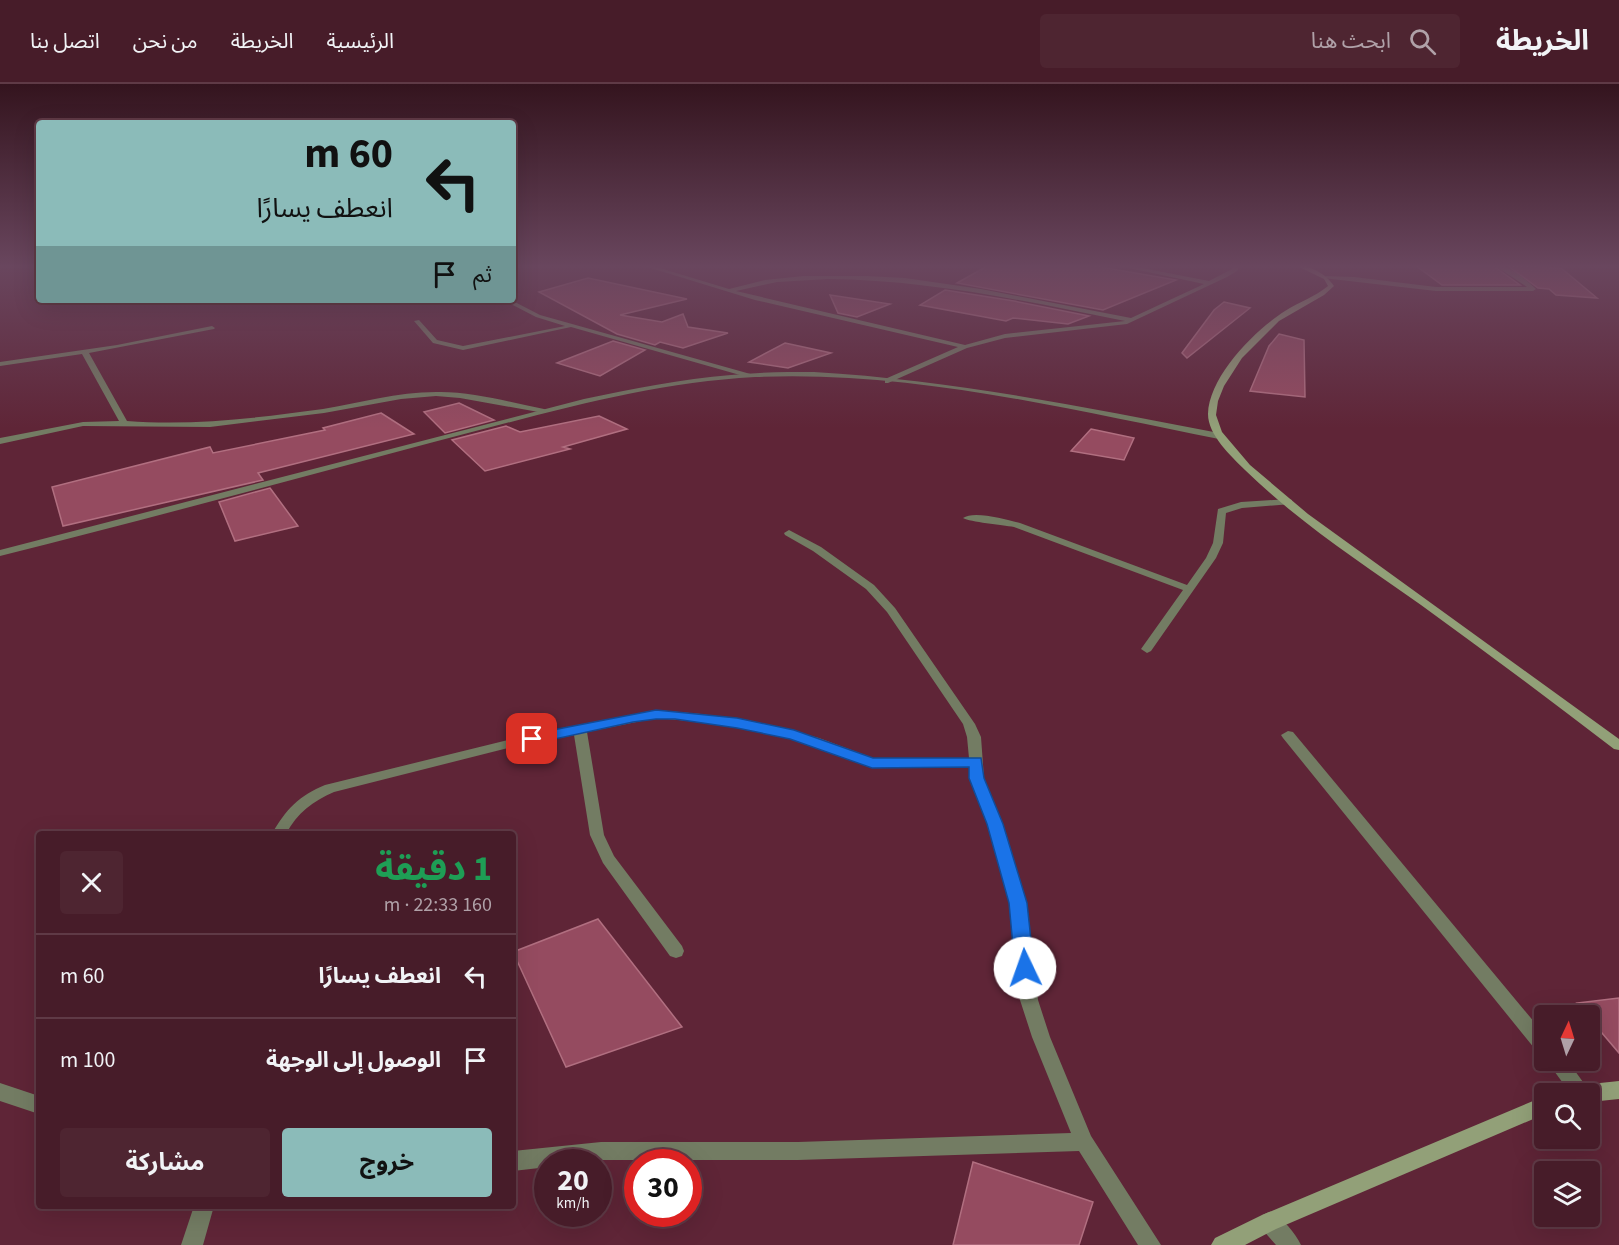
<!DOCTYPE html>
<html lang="ar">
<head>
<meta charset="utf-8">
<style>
	body { margin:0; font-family:"Source Sans 3","Noto Sans Arabic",sans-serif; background:#4e2531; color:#f1f3f6; direction:rtl; height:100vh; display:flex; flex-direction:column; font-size:22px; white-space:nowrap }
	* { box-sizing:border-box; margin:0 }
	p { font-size:20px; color:#b0a1a8 }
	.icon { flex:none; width:33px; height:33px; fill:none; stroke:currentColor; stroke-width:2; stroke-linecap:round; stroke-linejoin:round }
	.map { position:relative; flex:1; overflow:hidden; direction:ltr }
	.side { position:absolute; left:36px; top:747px; width:480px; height:378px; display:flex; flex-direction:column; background:#471c29; border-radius:6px; box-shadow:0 6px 24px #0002,0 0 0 2px #5f3a46; direction:rtl }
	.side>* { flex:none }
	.banner { position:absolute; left:36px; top:36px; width:480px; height:183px; border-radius:6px; box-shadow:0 6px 24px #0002,0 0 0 2px #5f3a46; direction:rtl; background:#8bbbb9; color:#111; overflow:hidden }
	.needle { width:39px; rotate:4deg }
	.tools { position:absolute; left:1534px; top:921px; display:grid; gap:12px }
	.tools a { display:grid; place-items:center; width:66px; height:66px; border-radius:6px; background:#471c29; box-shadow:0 6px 24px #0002,0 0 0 2px #5f3a46; font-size:30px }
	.speed { position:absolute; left:534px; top:1065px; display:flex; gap:12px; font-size:30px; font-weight:700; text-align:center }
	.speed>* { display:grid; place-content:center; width:78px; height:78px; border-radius:50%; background:#471c29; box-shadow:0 6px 24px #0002,0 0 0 2px #5f3a46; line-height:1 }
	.speed small { font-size:15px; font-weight:400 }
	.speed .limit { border:9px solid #d22; background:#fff; color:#111 }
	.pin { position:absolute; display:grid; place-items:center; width:51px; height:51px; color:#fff; margin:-26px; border-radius:12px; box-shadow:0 3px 9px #0006 }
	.me { position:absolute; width:66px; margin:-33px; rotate:357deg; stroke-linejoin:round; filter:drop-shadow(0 0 4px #0008) }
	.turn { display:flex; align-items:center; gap:21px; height:126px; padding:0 24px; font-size:27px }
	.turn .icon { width:78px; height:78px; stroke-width:2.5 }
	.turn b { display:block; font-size:42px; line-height:51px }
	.then { display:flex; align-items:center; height:57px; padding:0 24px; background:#0003; gap:12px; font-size:22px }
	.round { display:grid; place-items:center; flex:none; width:63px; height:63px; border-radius:6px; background:#4e2531 }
	.overview { display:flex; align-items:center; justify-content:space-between; height:102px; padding:0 24px }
	h1 { font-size:36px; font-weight:700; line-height:45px; color:#1e9e55 }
	.cta { display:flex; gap:12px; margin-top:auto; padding:12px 24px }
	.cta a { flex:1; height:69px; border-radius:6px; background:#8bbbb9; color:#111; font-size:24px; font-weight:700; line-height:69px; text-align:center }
	.cta a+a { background:#4e2531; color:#f1f3f6 }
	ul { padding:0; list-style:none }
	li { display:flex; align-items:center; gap:18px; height:84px; padding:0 24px; border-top:2px solid #5f3a46 }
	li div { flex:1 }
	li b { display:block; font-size:22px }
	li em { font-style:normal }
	header { display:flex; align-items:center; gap:36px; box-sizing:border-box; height:84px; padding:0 30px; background:#471c29; border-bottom:2px solid #5f3a46 }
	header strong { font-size:28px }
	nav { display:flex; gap:33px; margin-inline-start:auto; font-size:21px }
	.search { width:420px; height:54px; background:#4e2531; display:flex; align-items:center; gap:15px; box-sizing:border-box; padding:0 21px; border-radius:6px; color:#b0a1a8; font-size:22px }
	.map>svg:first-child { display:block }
	.building { fill:#954b60; stroke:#b16f80; stroke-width:1.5 }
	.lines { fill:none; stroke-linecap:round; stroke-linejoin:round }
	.minor { fill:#737c63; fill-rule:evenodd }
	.tertiary { fill:#737c63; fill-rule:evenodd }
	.secondary { fill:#92a078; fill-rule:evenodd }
	.route { fill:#1a73e8; stroke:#114b97; stroke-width:1.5 }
</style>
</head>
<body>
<header>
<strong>الخريطة</strong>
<div class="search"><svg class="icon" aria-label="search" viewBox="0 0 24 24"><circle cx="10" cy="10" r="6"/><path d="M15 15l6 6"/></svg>ابحث هنا</div>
<nav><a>الرئيسية</a><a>الخريطة</a><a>من نحن</a><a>اتصل بنا</a></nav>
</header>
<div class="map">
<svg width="1619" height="1161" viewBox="0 0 1619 1161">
	<rect width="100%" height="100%" fill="#5f2537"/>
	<!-- building -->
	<path class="building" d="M989,181H1089L1176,196L1103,226L957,199Z
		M1415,181H1492L1520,201H1442Z
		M1508,182L1561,184L1597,214L1556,211L1549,205L1538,204Z
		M588,194L687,215L620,231L662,238L683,230L688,243L728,249L683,264L660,258L655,261L617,250L539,208Z
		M945,206L1014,217L1089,232L1068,240L1013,234L1006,237L920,221Z
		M830,211L890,220L857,233L838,229Z
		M1224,218L1250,224L1187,274L1182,269L1214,226Z
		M1279,250L1304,256L1305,313L1250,307L1269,262Z
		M613,257L645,266L600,292L557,279Z
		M785,259L831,269L788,284L749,278Z
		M459,319L494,336L445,349L424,328Z
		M381,329L414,350L258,389L263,396L63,442L52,403L210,363L213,369L325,346L323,344Z
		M599,332L627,345L563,363L570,365L485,387L452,356L506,342L520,348Z
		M1091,345L1134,354L1124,376L1071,367Z
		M270,404L298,442L235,457L219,418Z
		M598,835L682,943L566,983L513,868Z
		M1619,914V969L1590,935V932L1577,919Z
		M973,1078L1093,1118L1079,1161H953Z"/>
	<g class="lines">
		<!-- minor -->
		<path class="minor" d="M641,181H650L729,205L765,196L803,192H867L905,194L981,205L1131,234L1204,200L1115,181H1127L1209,197L1232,185L1234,181H1240L1237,187L1227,193L1127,240L1005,254L967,264L888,299H885V295L958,263L755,216ZM828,195C929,196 1026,217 1125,237L1005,250L965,261L736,207L777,198Z
			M1494,181C1510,181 1525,195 1536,205L1533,207H1436L1323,194L1326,192L1354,193L1436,203H1527Z
			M503,216H511L540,231L754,291L747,293L571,243L463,266L433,259L414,237L419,236L437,256L463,262L565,242L536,233Z
			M212,242L215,244L214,245L89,269L127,337C193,342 257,334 323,325C360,319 397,308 436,308C471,307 509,318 544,325L548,327L544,329L460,314L436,312L401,315L324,329L210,343L83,342L0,360V354L83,338L119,337L82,270L0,282V278L117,261Z
			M1289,415L1292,416V420L1242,424L1226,429L1223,459L1216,474L1151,567L1147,569L1141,565L1183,506L1014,443C1002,441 970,438 963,434C974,426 1007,436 1020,439L1187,501L1206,474L1213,459L1218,425L1241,418Z
			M789,446L821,463L874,501L895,524L975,640L981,653L984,694L1002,740L1026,819L1038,916L1050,953L1091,1052L1161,1161H1138L1079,1067L798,1076H601L548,1078V1083L513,1087V1067L601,1058H798L1071,1049L1032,953L1020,916L1010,819L988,740L970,694L969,683H872L809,660L769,649L701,638L656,634L587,648L604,751L614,772L682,862L684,867L682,872L676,874L670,872L603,779L590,751L574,651L508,664L334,708C313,717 297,729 286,750H272C285,726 300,711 325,701L508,656L656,626L701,630L769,641L819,654L873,674H969L967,653L963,640L887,528L866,505L813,467L785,451L784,449Z
			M1288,647L1293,648L1545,951V972L1539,970L1283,654L1281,651Z
			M1546,976H1567L1591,1009L1590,1012V1010H1571Z
			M0,999L39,1012V1030L0,1017Z
			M194,1122H214L203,1161H181Z
			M1269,1128C1282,1133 1295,1148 1301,1161H1276L1262,1145L1259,1138L1262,1131Z"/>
		<!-- tertiary -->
		<path class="tertiary" d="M814,288C951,296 1084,323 1219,349L1223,352L1219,355C1067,325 911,286 755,293C644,299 536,332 430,359C287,397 144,436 0,472V466L584,315C633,305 681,295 731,291C758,288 786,288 814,288Z"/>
		<!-- secondary -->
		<path class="secondary" d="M1295,181C1310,181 1326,190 1334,202L1324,211L1279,237L1242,274L1224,302L1218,317L1216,331L1222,348L1250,381L1308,430L1619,655V666L1614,665C1550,616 1486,568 1421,521C1361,479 1297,437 1245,386C1231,372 1208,351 1208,330C1209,292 1255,246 1285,227C1299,218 1315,213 1328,202L1324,195Z
			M1619,997V1015L1590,1018V1010H1572L1574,1004L1581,1001Z
			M1545,1012V1030L1276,1145L1245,1161H1211L1215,1154L1262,1131Z"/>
	</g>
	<!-- sky -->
	<linearGradient id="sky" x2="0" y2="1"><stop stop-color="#34141e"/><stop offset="0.53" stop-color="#69465e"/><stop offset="1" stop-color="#69465e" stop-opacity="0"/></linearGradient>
	<rect width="1619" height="344" fill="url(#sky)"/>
	<!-- route -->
	<path class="route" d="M656,626L737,634L794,646L873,674H981L984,694L1003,740L1027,819L1034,884L1032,889L1025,891L1018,889L1015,884L1009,819L987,740L969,694V683L872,684L790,655L737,644L675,635H656L633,638L532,660L524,655L532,650Z"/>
</svg>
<div class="tools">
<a><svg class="needle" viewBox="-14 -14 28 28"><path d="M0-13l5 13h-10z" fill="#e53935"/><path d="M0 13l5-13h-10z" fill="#b0a1a8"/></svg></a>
<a><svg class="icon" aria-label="search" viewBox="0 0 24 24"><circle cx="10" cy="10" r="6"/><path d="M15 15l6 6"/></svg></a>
<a><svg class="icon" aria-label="layers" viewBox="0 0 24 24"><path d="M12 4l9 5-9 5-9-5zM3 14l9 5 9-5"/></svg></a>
</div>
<div class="speed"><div>20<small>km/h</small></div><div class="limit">30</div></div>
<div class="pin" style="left:532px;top:655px;background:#d93025"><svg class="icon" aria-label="arrive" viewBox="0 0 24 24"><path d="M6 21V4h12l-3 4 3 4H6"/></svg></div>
<svg class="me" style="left:1025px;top:884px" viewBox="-20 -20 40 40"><circle r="19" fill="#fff"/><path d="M0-13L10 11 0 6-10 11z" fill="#1a73e8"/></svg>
<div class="banner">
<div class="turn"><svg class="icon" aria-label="left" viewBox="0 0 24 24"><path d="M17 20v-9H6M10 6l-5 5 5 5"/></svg><div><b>60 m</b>انعطف يسارًا</div></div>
<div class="then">ثم<svg class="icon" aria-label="arrive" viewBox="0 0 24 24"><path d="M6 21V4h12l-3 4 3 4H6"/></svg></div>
</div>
<section class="side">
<div class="overview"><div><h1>1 دقيقة</h1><p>160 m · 22:33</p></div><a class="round"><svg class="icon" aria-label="close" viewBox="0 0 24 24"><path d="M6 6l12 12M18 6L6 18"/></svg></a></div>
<ul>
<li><svg class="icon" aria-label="left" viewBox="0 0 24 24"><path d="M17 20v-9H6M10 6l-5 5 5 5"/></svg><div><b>انعطف يسارًا</b></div><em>60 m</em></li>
<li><svg class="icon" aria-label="arrive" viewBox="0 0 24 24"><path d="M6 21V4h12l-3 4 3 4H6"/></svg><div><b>الوصول إلى الوجهة</b></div><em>100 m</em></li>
</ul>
<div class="cta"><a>خروج</a><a>مشاركة</a></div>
</section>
</div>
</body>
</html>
